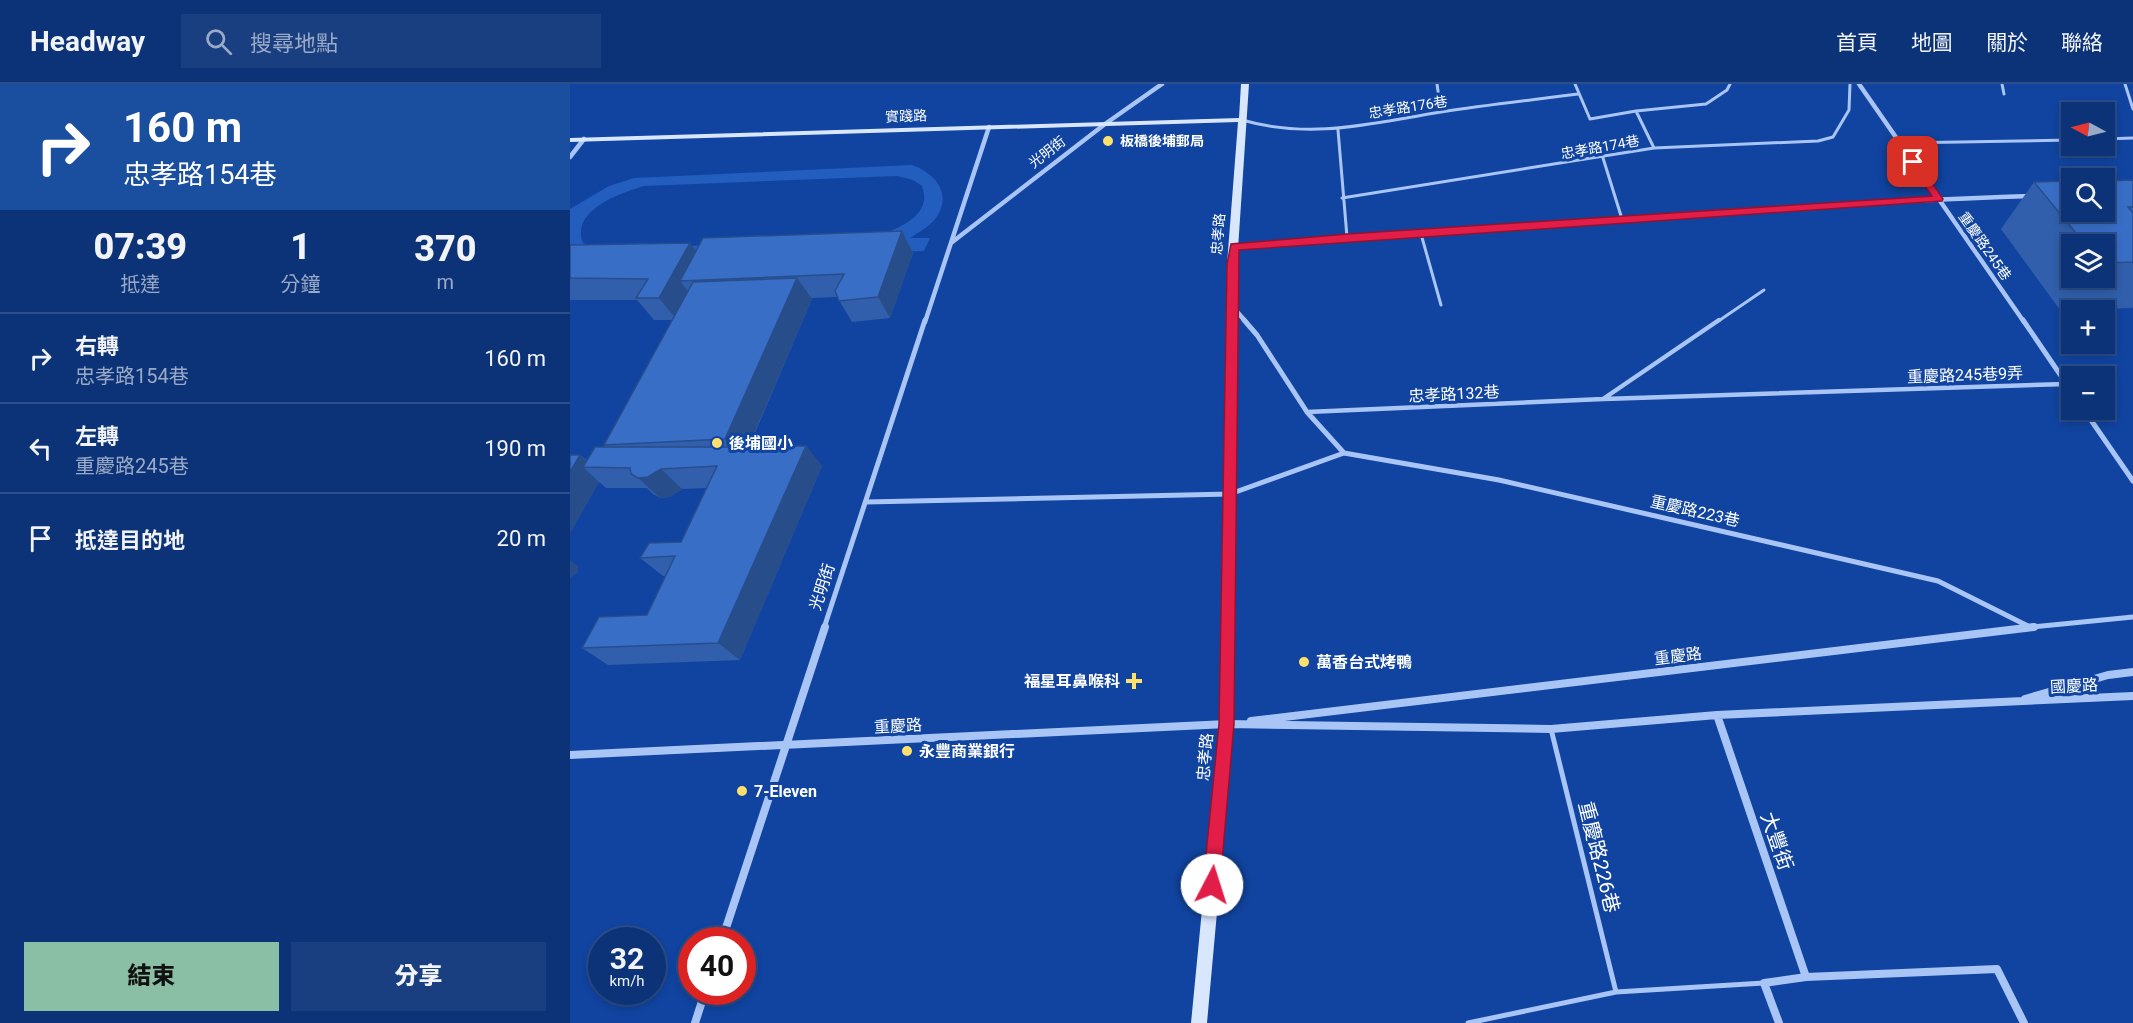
<!DOCTYPE html>
<html lang="zh-TW">
<head>
<meta charset="utf-8">
<style>
	body { margin:0; font-family:Roboto,"Noto Sans TC",sans-serif; background:#1a3f80; color:#f1f3f6; height:100vh; display:flex; flex-direction:column; font-size:22px; white-space:nowrap }
	* { box-sizing:border-box; margin:0 }
	p { font-size:20px; color:#9aaac6 }
	.icon { flex:none; width:33px; height:33px; fill:none; stroke:currentColor; stroke-width:2; stroke-linecap:round; stroke-linejoin:round }
	.map { position:relative; flex:1; overflow:hidden }
	.sheet { display:flex; flex-direction:column; background:#0c3378; width:570px }
	.sheet>* { flex:none }
	.guide { background:#1a4fa0; color:#fff; overflow:hidden }
	.needle { width:39px; rotate:277deg }
	.controls { position:absolute; left:1491px; top:18px; display:grid; gap:12px }
	.controls a { display:grid; place-items:center; width:54px; height:54px; border-radius:0px; background:#0c3378; box-shadow:0 3px 9px #0003,0 0 0 2px #2c4e8a; font-size:30px }
	.speed { position:absolute; left:18px; top:843px; display:flex; gap:12px; font-size:30px; font-weight:700; text-align:center }
	.speed>* { display:grid; place-content:center; width:78px; height:78px; border-radius:50%; background:#0c3378; box-shadow:0 3px 9px #0003,0 0 0 2px #2c4e8a; line-height:1 }
	.speed small { font-size:15px; font-weight:400 }
	.speed .limit { border:9px solid #d22; background:#fff; color:#111 }
	.pin { position:absolute; display:grid; place-items:center; width:51px; height:51px; color:#fff; margin:-26px; border-radius:12px; box-shadow:0 3px 9px #0006 }
	.me { position:absolute; width:66px; margin:-33px; rotate:5deg; stroke-linejoin:round; filter:drop-shadow(0 0 4px #0008) }
	.turn { display:flex; align-items:center; gap:21px; height:126px; padding:0 24px; font-size:27px }
	.turn .icon { width:78px; height:78px; stroke-width:2.5 }
	.turn b { display:block; font-size:42px; line-height:51px }
	.eta { display:flex; justify-content:space-evenly; align-items:center; height:102px; text-align:center }
	.eta b { font-size:36px; font-weight:800; line-height:42px }
	.action { display:flex; gap:12px; margin-top:auto; padding:12px 24px }
	.action a { flex:1; height:69px; border-radius:0px; background:#8abfa5; color:#111; font-size:24px; font-weight:800; line-height:69px; text-align:center }
	.action a+a { background:#1a3f80; color:#f1f3f6 }
	ul { padding:0; list-style:none }
	li { display:flex; align-items:center; gap:18px; height:90px; padding:0 24px; border-top:2px solid #2c4e8a }
	li div { flex:1 }
	li b { display:block; font-size:22px }
	li em { font-style:normal }
	header { display:flex; align-items:center; gap:36px; box-sizing:border-box; height:84px; padding:0 30px; background:#0c3378; border-bottom:2px solid #2c4e8a }
	header strong { font-size:28px }
	nav { display:flex; gap:33px; margin-inline-start:auto; font-size:21px }
	.search { width:420px; height:54px; background:#1a3f80; display:flex; align-items:center; gap:15px; box-sizing:border-box; padding:0 21px; border-radius:0px; color:#9aaac6; font-size:22px }
	main { display:flex; flex:1; min-height:0 }
	.map>svg:first-child { display:block }
	.green { fill:#235dbe; fill-rule:evenodd }
	.lines { fill:none; stroke-linecap:round; stroke-linejoin:round }
	.lane-far2 { stroke:#a8c5f5; stroke-width:3 }
	.lane-far1 { stroke:#a8c5f5; stroke-width:4.5 }
	.lane { stroke:#a8c5f5; stroke-width:5 }
	.street-far2 { stroke:#a8c5f5; stroke-width:4.5 }
	.street-far1 { stroke:#a8c5f5; stroke-width:5 }
	.street { stroke:#a8c5f5; stroke-width:8 }
	.secondary { fill:#d8e6fe; fill-rule:evenodd }
	.wall { fill:#315fab; fill-rule:evenodd }
	.shaded-wall { fill:#284d8b }
	.building { fill:#396ec7; stroke:#284d8b; stroke-width:1.5 }
	.route { fill:#e11d48; stroke:#92132f; stroke-width:1.5 }
	.poi-dot { fill:#ffe06c; stroke:#1044a0; stroke-width:2 }
	.labels { text-anchor:middle; dominant-baseline:central; stroke-width:6; stroke-linejoin:round; paint-order:stroke }
	.far-street-label { font-size:14px; fill:#fff; stroke:#1044a0 }
	.far-poi-label { font-size:14px; font-weight:bold; fill:#fff; stroke:#1044a0; text-anchor:start }
	.street-label { font-size:16px; fill:#fff; stroke:#1044a0 }
	.poi-label { font-size:16px; font-weight:bold; fill:#fff; stroke:#1044a0; text-anchor:start }
	.near-street-label { font-size:20px; fill:#fff; stroke:#1044a0 }
</style>
</head>
<body>
<header>
<strong>Headway</strong>
<div class="search"><svg class="icon" aria-label="search" viewBox="0 0 24 24"><circle cx="10" cy="10" r="6"/><path d="M15 15l6 6"/></svg>搜尋地點</div>
<nav><a>首頁</a><a>地圖</a><a>關於</a><a>聯絡</a></nav>
</header>
<main>
<section class="sheet">
<div class="guide">
<div class="turn"><svg class="icon" aria-label="right" viewBox="0 0 24 24"><path d="M7 20v-9h11M14 6l5 5-5 5"/></svg><div><b>160 m</b>忠孝路154巷</div></div>
</div>
<div class="eta">
<div><b>07:39</b><p>抵達</p></div>
<div><b>1</b><p>分鐘</p></div>
<div><b>370</b><p>m</p></div>
</div>
<ul>
<li><svg class="icon" aria-label="right" viewBox="0 0 24 24"><path d="M7 20v-9h11M14 6l5 5-5 5"/></svg><div><b>右轉</b><p>忠孝路154巷</p></div><em>160 m</em></li>
<li><svg class="icon" aria-label="left" viewBox="0 0 24 24"><path d="M17 20v-9H6M10 6l-5 5 5 5"/></svg><div><b>左轉</b><p>重慶路245巷</p></div><em>190 m</em></li>
<li><svg class="icon" aria-label="arrive" viewBox="0 0 24 24"><path d="M6 21V4h12l-3 4 3 4H6"/></svg><div><b>抵達目的地</b></div><em>20 m</em></li>
</ul>
<div class="action"><a>結束</a><a>分享</a></div>
</section>
<div class="map">
<svg width="1563" height="939" viewBox="0 0 1563 939">
	<rect width="100%" height="100%" fill="#1044a0"/>
	<!-- green -->
	<path class="green" d="M342,81C365,89 383,110 366,134C359,143 349,148 340,154H360L354,167L0,176V125L39,102L64,94ZM327,92L343,96L352,102C353,106 355,112 354,116C351,141 308,152 288,156L29,165L13,159C0,126 51,109 74,102Z"/>
	<g class="lines">
		<!-- lane-far2 -->
		<path class="lane-far2" d="M867,0L871,28
			M1005,0L1020,35L1066,27L1136,20L1157,6L1160,0
			M1432,0L1434,10
			M1555,0L1563,25
			M1066,27L1084,64
			M672,36C742,56 802,39 871,28C917,21 962,16 1008,10
			M768,46L777,153
			M1534,55L1563,54
			M1330,59L1502,56
			M1033,74L1052,135
			M772,114L1084,64L1248,57L1263,53L1279,26L1280,0
			M851,150L871,221
			M1147,238L1194,206"/>
		<!-- lane-far1 -->
		<path class="lane-far1" d="M1034,315L1496,300
			M737,328L1033,315L1149,236"/>
		<!-- lane -->
		<path class="lane" d="M981,645L1046,908
			M898,939L1046,908L1194,899"/>
		<!-- street-far2 -->
		<path class="street-far2" d="M1289,0L1454,238
			M0,73L14,55
			M381,159L535,40L592,0
			M665,163C930,144 1195,121 1460,112
			M662,222L676,238
			M355,238L419,43"/>
		<!-- street-far1 -->
		<path class="street-far1" d="M674,236L687,251L737,328L774,369L929,396L1368,497L1460,543
			M1453,236L1502,308
			M1514,326L1563,397
			M296,418L660,410L774,369
			M254,544L355,236
			M1451,544L1563,533"/>
		<!-- street -->
		<path class="street" d="M1455,615L1538,591L1563,588
			M1147,631L1236,893L1194,899L1209,939
			M681,637L1464,543
			M0,671L657,640L981,645L1147,631L1563,612
			M152,856L255,543
			M1236,893L1427,885L1454,939
			M125,939L135,908"/>
		<!-- secondary -->
		<path class="secondary" d="M671,0H679L667,180L664,640L637,939H621L650,640L657,180L668,38L0,58V54L669,34Z"/>
	</g>
	<!-- wall -->
	<path class="wall" d="M1563,96V223L1562,224L1490,226L1431,145L1464,98ZM1502,160H1534V194H1502Z
		M332,147L343,169L320,234L282,238L267,213L241,214L242,215L179,363L236,362L252,382L170,576L38,581L12,564L77,531L95,492H93L70,474L111,458L137,404L112,405L100,413L90,414L83,410L77,404H36L29,398L0,449L10,371L17,376L35,363L34,361L102,236H84L67,216H0V161L126,167Z"/>
	<!-- shaded-wall -->
	<path class="shaded-wall" d="M332,147L343,169L320,234L308,213Z
		M120,159L137,181L110,197L121,211L107,236L89,214Z
		M227,194L242,215L173,375L155,355Z
		M208,355L224,375L208,362Z
		M236,362L252,382L170,576L148,559Z
		M10,371L25,384L13,383L29,398L0,449V388Z
		M91,385L112,405L100,413L90,414L68,394Z
		M0,476L8,482V488L0,494Z"/>
	<!-- building -->
	<path class="building" d="M1563,96V123H1558L1563,129V178L1534,179V160H1515L1464,98L1502,97V128H1534V97Z
		M332,147L308,213L269,217L265,207L274,190L110,197L133,154Z
		M120,159L89,214H66L78,195L0,194V161Z
		M227,194L155,355L34,361L123,198Z
		M203,352L208,355V362H236L148,559L12,564L29,533L77,531L105,472L70,474L79,459L111,458L147,382L91,385L78,393L68,394L61,390L60,384L13,383L25,363H183L192,354Z
		M0,371H10L0,388Z"/>
	<!-- route -->
	<path class="route" d="M1339,76H1346L1373,115L1372,117L669,166L664,640L650,801L648,807L642,809L636,807L633,801L649,640L657,180L661,160L777,150L1362,112L1338,78Z"/>
	<!-- markers -->
	<g class="poi-dot">
		<circle cx="538" cy="57" r="6"/>
		<circle cx="147" cy="359" r="6"/>
		<circle cx="734" cy="578" r="6"/>
		<path d="M561 588h6v6h6v6h-6v6h-6v-6h-6v-6h6z"/>
		<circle cx="337" cy="667" r="6"/>
		<circle cx="172" cy="707" r="6"/>
	</g>
	<g class="labels">
		<!-- far-street labels -->
		<g class="far-street-label">
			<text transform="translate(838 23) rotate(-9)">忠孝路176巷</text>
			<text transform="translate(336 32) rotate(-2)">實踐路</text>
			<text transform="translate(1030 63) rotate(-10)">忠孝路174巷</text>
			<text transform="translate(477 68) rotate(-38)">光明街</text>
			<text transform="translate(648 150) rotate(-85)">忠孝路</text>
			<text transform="translate(1415 162) rotate(55)">重慶路245巷</text>
		</g>
		<!-- far-poi labels -->
		<g class="far-poi-label">
			<text x="550" y="57">板橋後埔郵局</text>
		</g>
		<!-- street labels -->
		<g class="street-label">
			<text transform="translate(1395 291) rotate(-2)">重慶路245巷9弄</text>
			<text transform="translate(884 310) rotate(-3)">忠孝路132巷</text>
			<text transform="translate(1125 427) rotate(13)">重慶路223巷</text>
			<text transform="translate(252 503) rotate(-72)">光明街</text>
			<text transform="translate(1108 572) rotate(-7)">重慶路</text>
			<text transform="translate(1504 602) rotate(-3)">國慶路</text>
			<text transform="translate(328 642) rotate(-3)">重慶路</text>
			<text transform="translate(635 673) rotate(-85)">忠孝路</text>
		</g>
		<!-- poi labels -->
		<g class="poi-label">
			<text x="159" y="359">後埔國小</text>
			<text x="746" y="578">萬香台式烤鴨</text>
			<text x="550" y="597" text-anchor="end">福星耳鼻喉科</text>
			<text x="349" y="667">永豐商業銀行</text>
			<text x="184" y="707">7-Eleven</text>
		</g>
		<!-- near-street labels -->
		<g class="near-street-label">
			<text transform="translate(1207 757) rotate(71)">大豐街</text>
			<text transform="translate(1029 773) rotate(76)">重慶路226巷</text>
		</g>
	</g>
</svg>
<div class="controls">
<a><svg class="needle" viewBox="-14 -14 28 28"><path d="M0-13l5 13h-10z" fill="#e53935"/><path d="M0 13l5-13h-10z" fill="#9aaac6"/></svg></a>
<a><svg class="icon" aria-label="search" viewBox="0 0 24 24"><circle cx="10" cy="10" r="6"/><path d="M15 15l6 6"/></svg></a>
<a><svg class="icon" aria-label="layers" viewBox="0 0 24 24"><path d="M12 4l9 5-9 5-9-5zM3 14l9 5 9-5"/></svg></a>
<a>+</a>
<a>−</a>
</div>
<div class="speed"><div>32<small>km/h</small></div><div class="limit">40</div></div>
<div class="pin" style="left:1343px;top:78px;background:#d93025"><svg class="icon" aria-label="arrive" viewBox="0 0 24 24"><path d="M6 21V4h12l-3 4 3 4H6"/></svg></div>
<svg class="me" style="left:642px;top:801px" viewBox="-20 -20 40 40"><circle r="19" fill="#fff"/><path d="M0-13L10 11 0 6-10 11z" fill="#e11d48"/></svg>
</div>
</main>
</body>
</html>
